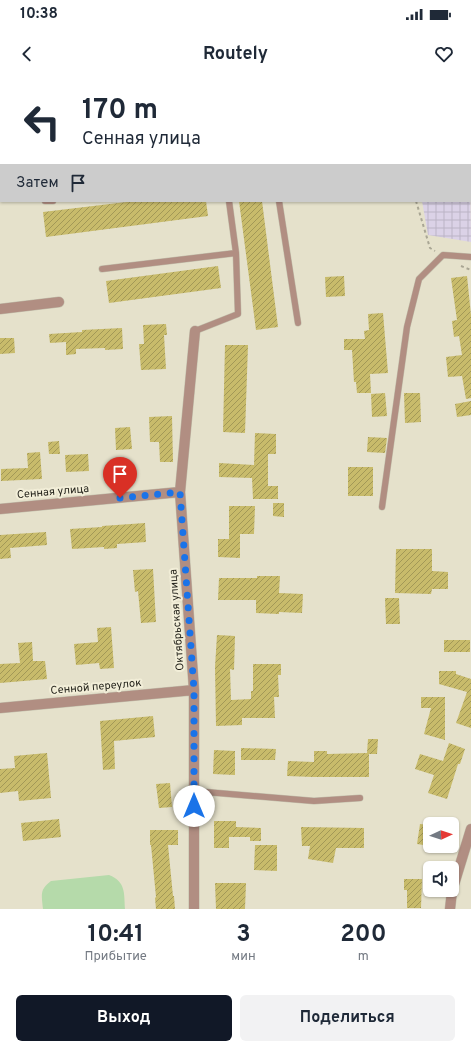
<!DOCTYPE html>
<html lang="ru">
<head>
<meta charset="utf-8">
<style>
	body { margin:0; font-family:Overpass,sans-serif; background:#f2f2f3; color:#1f2937; height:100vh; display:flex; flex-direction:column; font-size:15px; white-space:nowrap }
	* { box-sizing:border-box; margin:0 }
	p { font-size:13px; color:#747a83 }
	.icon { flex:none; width:22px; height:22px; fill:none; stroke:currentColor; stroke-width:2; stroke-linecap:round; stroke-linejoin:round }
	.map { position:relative; height:829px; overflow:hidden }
	.details { display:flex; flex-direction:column; background:#fff; flex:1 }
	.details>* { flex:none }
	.top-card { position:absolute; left:0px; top:0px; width:471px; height:122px; box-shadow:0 1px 3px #0004; background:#fff; color:#1f2937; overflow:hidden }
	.needle { width:26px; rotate:87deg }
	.tools { position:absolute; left:423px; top:737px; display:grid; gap:8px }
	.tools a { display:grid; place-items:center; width:36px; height:36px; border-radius:6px; background:#fff; box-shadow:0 1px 3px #0004; font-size:20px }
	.pin { position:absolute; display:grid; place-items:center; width:34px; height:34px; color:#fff; margin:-41px -17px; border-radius:50% 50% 50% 0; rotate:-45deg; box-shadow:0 0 4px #0007 }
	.pin .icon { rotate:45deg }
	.me { position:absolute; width:44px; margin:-22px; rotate:0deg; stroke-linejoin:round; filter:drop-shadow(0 0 3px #0008) }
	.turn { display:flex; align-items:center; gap:14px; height:84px; padding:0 16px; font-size:18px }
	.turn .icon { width:52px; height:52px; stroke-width:2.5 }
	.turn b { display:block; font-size:28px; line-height:34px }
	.then { display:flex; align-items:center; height:38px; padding:0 16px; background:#0003; gap:8px; font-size:15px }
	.eta { display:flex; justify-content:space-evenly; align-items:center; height:68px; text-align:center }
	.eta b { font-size:24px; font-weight:700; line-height:28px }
	.button { display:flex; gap:8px; margin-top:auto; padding:8px 16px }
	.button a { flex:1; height:46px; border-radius:6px; background:#111827; color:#fff; font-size:16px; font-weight:700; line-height:46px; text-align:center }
	.button a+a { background:#f2f2f3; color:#1f2937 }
	.status { display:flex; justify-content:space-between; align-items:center; height:28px; padding:0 20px; background:#fff; direction:ltr }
	.status svg { height:11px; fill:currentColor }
	header { display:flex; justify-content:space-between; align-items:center; height:52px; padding:0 16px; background:#fff; font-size:18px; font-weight:700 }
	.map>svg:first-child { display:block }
	.industrial { fill:url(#industrial-grid) }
	.pitch { fill:#b5daaa }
	.building { fill:url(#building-hatch) }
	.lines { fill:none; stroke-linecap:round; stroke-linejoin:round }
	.lane-casing { stroke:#c2bfac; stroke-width:7 }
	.street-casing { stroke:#c2bfac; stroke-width:11 }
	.path { stroke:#a9a694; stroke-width:2; stroke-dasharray:3 3; stroke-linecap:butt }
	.lane { stroke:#b18e82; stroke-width:6 }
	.street { stroke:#b18e82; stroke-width:10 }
	.route { stroke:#1a73e8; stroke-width:7; stroke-dasharray:0 12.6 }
	.labels { text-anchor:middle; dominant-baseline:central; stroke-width:4; stroke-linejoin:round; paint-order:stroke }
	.street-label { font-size:11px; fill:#25241c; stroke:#f2eed8 }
</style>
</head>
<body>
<div class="status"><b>10:38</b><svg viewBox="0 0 49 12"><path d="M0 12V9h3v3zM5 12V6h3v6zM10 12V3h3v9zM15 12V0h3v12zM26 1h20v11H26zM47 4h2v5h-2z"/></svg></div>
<header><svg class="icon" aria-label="back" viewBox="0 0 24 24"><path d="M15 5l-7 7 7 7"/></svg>Routely<svg class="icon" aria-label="heart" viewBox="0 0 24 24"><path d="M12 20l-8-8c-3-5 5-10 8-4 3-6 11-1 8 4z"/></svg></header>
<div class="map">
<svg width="471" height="829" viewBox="0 0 471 829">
	<defs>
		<pattern id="industrial-grid" width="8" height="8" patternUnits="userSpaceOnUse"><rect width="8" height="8" fill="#dbd2e7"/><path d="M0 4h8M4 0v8" fill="none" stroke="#bcb4c6"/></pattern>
		<pattern id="building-hatch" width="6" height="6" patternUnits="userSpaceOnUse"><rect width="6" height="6" fill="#c8bb6b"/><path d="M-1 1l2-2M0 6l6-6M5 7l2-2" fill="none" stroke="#a29857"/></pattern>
	</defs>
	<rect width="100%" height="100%" fill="#e5e1cb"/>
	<!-- industrial -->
	<path class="industrial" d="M470,64L471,162L428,155L422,121H470Z"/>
	<!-- pitch -->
	<path class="pitch" d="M109,795C126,802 124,813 125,829H43C42,815 39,810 51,801Z"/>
	<!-- building -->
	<path class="building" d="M135,121H206L208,136L46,157L43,132Z
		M239,121H262L278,247L256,250Z
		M218,186L221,208L109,223L106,201Z
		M344,196L345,216L326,217L325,197Z
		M467,196L471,235V318L466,319L462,296L448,297L446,277L462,275L459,256L454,257L452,241L457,240L451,198Z
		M383,233L388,293L370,294L371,313H357L356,302H354L352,270H344V259H365L364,251L369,250L368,234Z
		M166,244L167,255H164L166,289L141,290L139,264H144L143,245Z
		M122,248L123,269L105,270V268L76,269V274L66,275V262L50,263L49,254L82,252V250Z
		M0,258H14L15,273L0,274Z
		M225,265H248L245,353L223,352Z
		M385,313L387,336L372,337L371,314Z
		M404,313H420L421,342L405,343Z
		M471,321V335L457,337L455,324Z
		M172,336L173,382H160L159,362H150L149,337Z
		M130,347L132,369L116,370L115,348Z
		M255,353L276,354V374H268V406H278V419H253L252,398L219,397V383L254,385Z
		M368,357L387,358L385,373L367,372Z
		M59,361L60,374H49L48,362Z
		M40,372L42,399L1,401V389L28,388L27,373Z
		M88,374L89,391L66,392L65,375Z
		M348,387H373V416H348Z
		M273,423H284V437L273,436Z
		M229,426H255L254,454H240V478L218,477V459H229Z
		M145,443L146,462L117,464V468L104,469V467L72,469L70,449L102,447V446Z
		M46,452L47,465L10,468L11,478L0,479V455Z
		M396,469H432V491L448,492V509H432L431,514L395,513Z
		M153,489L156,542L141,543L138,511L135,512L133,490Z
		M257,496H280L279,513L303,514L302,533L279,532V534L256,533V520H218L219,498H257Z
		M385,518H399L400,544H386Z
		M111,547L114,588L100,589L99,583L76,585L74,564L98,562L97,548Z
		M217,555L235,556L234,590L230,589L231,620L251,619V611H253V584H281V595H278L279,617H274L275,638H242V645L216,646L215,587Z
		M444,560H470V572H444Z
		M32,562L33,581H45L47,599L0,603V584L20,583L18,563Z
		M439,591H456V594L471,599V648L456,643L467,612L439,604Z
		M421,617H445V660L424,654L431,628H421Z
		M153,636L155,657L114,661L115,689L103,690L100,641Z
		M368,659H378L377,674H369V697H313L287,696L288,681L314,682V671H327V674L367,673Z
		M449,663L465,669L460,684H458L447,719L428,713L434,695L415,689L420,674L443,681Z
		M241,668L276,669L275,680H241Z
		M214,670L235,671V695L213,694Z
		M47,673L51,718L19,721L18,711L0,713V689L15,688L14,676Z
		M170,703L172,727L159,728L156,704Z
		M59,739L61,757L23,761L21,743Z
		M214,741H236V747L261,748V761H250V757H229V768H214Z
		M420,744L430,745V766L417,764Z
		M301,747L364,748V768H336L333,783L308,779L310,766H302Z
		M150,750H178V765H168L173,816H174L175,829H156L155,818L156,817L151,765H150Z
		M255,765H277V791L254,790Z
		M404,799H422L421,828H407V810H404Z
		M215,803H246L245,829H216Z"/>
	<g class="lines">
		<!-- lane casing -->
		<g class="lane-casing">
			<path id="lane" d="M90,0V1
				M0,94H1
				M45,121H53
				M279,121L298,243
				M102,189L236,173
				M195,251L238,234L236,173L229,121
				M382,427L407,247L419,199L443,175L471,177
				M194,711L314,721L360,718"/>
		</g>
		<!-- street casing -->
		<g class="street-casing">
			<path id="street" d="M264,1H274
				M338,1L339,0
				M435,1V0
				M0,33H1
				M0,229L59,222
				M0,429L180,412
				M0,628L194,610
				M194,829V610L180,412L195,251
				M450,829L452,811L471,749"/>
		</g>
		<!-- path -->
		<path class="path" d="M416,121L430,168L435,171
			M461,186L471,190"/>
		<!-- lane -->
		<use href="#lane" class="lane"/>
		<!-- street -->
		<use href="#street" class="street"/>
	</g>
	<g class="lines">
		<!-- route -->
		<path class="route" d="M120,418L180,412L194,610V726"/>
	</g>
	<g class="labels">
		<!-- street labels -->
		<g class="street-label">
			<text transform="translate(53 412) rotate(-5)">Сенная улица</text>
			<text transform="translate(177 540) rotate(-94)">Октябрьская улица</text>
			<text transform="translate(96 607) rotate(-5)">Сенной переулок</text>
		</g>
	</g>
</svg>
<div class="tools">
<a><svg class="needle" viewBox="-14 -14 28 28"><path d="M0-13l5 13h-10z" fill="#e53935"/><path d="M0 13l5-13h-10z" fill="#747a83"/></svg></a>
<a><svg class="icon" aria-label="sound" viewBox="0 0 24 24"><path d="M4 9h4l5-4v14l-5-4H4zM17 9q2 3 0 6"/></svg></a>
</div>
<div class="pin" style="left:120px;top:418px;background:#d93025"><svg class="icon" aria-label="arrive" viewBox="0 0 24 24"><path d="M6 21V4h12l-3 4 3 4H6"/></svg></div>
<svg class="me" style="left:194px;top:726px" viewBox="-20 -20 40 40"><circle r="19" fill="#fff"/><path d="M0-13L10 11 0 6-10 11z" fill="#1a73e8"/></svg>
<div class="top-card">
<div class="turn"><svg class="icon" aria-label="left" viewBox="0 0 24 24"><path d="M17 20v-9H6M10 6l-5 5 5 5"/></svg><div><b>170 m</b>Сенная улица</div></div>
<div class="then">Затем<svg class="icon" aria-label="arrive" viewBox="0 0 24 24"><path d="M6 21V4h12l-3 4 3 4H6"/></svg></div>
</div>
</div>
<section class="details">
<div class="eta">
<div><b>10:41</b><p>Прибытие</p></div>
<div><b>3</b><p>мин</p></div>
<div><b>200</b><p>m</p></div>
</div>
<div class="button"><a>Выход</a><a>Поделиться</a></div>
</section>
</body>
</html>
